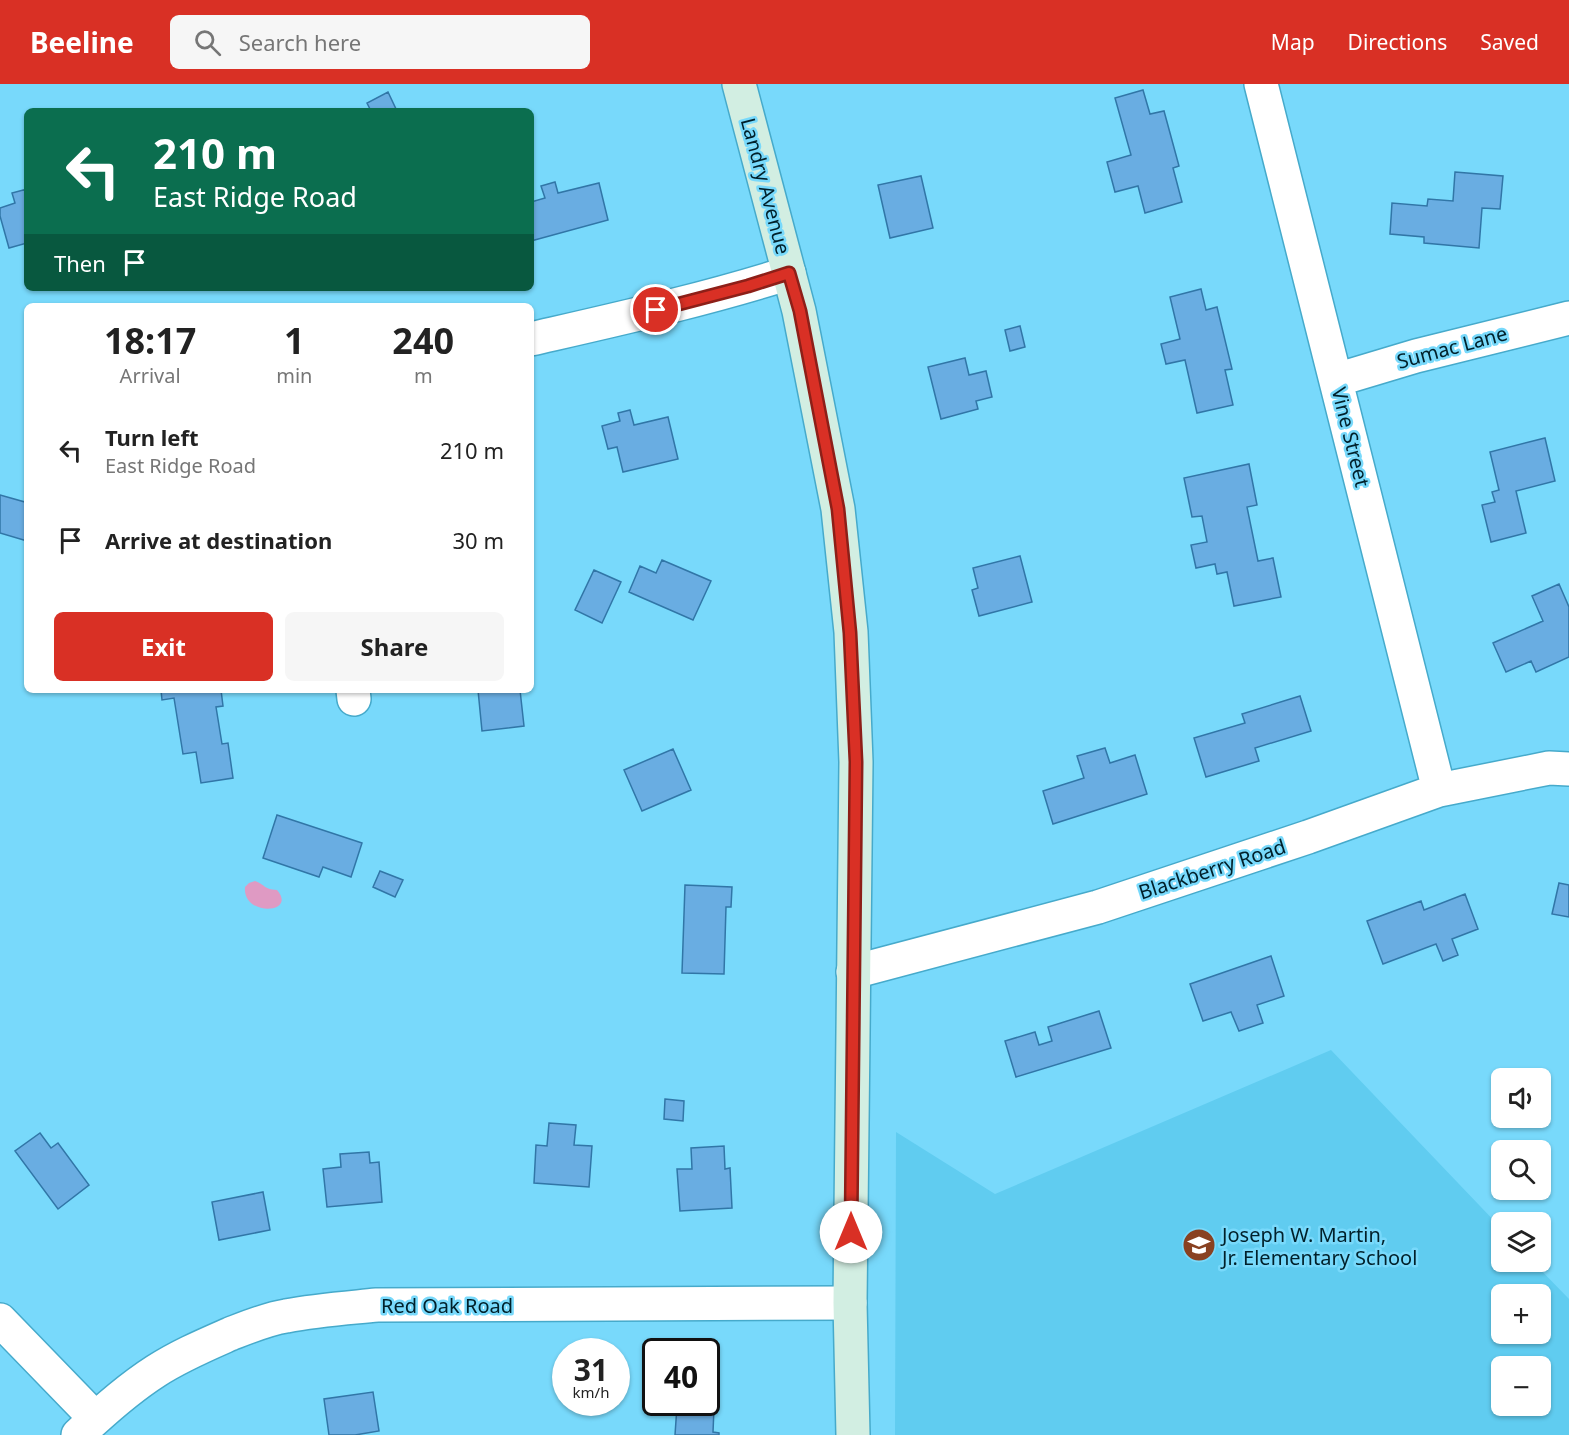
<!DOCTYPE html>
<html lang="en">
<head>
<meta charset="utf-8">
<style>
	body { margin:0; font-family:"Noto Sans",sans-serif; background:#f6f6f6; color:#222; height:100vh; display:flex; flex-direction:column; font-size:22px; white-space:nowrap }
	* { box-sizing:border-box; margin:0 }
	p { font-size:20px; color:#767676 }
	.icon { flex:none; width:33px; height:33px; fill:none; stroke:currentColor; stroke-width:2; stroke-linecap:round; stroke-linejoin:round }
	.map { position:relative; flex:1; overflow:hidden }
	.drawer { position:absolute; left:24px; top:219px; width:510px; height:390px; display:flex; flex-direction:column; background:#fff; border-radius:9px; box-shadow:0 2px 4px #0004 }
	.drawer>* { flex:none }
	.top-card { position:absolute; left:24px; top:24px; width:510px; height:183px; border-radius:9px; box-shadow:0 2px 4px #0004; background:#0b6e4f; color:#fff; overflow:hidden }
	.fabs { position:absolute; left:1491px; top:984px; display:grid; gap:12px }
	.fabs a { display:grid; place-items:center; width:60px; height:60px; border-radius:9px; background:#fff; box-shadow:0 2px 4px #0004; font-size:30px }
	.speed { position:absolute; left:552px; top:1254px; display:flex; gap:12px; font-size:30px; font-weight:700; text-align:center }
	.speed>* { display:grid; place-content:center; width:78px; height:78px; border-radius:50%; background:#fff; box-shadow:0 2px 4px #0004; line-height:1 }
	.speed small { font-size:15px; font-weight:400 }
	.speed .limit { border:3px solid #111; border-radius:9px; background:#fff; color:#111 }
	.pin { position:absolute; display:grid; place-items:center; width:51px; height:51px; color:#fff; margin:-26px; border:3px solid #fff; border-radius:50%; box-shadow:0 2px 6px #0007 }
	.me { position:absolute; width:66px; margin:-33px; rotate:0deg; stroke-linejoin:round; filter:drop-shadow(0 0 4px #0008) }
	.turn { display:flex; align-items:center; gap:21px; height:126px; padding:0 30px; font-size:27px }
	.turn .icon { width:78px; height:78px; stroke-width:2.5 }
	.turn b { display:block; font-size:42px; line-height:51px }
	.then { display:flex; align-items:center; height:57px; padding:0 30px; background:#0003; gap:12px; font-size:22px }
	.eta { display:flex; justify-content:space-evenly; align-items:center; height:102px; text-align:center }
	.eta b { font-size:36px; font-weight:700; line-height:42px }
	.cta { display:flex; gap:12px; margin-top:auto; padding:12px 30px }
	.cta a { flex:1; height:69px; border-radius:9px; background:#d93025; color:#fff; font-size:24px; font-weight:700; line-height:69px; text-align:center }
	.cta a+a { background:#f6f6f6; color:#222 }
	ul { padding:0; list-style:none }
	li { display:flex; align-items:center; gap:18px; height:90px; padding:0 30px }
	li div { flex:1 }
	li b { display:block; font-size:22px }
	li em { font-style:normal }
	header { display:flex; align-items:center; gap:36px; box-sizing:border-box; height:84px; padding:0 30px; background:#d93025; color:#fff }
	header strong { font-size:28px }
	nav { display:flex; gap:33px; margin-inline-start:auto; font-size:21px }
	.search { width:420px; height:54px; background:#f6f6f6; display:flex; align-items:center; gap:15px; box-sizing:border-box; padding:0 21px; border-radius:9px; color:#767676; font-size:22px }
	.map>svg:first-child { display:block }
	.built { fill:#60ccf0; fill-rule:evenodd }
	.water { fill:#df9ac3 }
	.building { fill:#69ade2; stroke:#3176a7; stroke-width:1.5 }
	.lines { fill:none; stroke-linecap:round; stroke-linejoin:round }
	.street-casing { stroke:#46aacb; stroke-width:36 }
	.secondary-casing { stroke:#46aacb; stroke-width:36 }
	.street { stroke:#fff; stroke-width:33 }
	.secondary { stroke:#d2eee2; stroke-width:33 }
	.route-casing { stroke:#8d1f18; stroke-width:15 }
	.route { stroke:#d93025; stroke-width:10 }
	.labels { text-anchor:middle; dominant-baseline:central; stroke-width:5; stroke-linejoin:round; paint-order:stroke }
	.street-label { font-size:20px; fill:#01202a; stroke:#78d9fb }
	.poi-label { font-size:20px; fill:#01202a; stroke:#78d9fb; text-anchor:start }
</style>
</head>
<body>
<header>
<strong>Beeline</strong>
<div class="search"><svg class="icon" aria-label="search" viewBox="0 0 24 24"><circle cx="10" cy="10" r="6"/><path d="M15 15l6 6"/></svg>Search here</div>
<nav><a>Map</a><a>Directions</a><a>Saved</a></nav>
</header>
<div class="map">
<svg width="1569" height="1351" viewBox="0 0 1569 1351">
	<rect width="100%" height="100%" fill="#78d9fb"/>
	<!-- built -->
	<path class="built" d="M1331,966L1501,1144L1502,1178H1533L1569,1215V1351H895L896,1048L995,1110ZM1502,1210H1540V1250H1502ZM1540,1282V1322H1502V1282Z"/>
	<!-- water -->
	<path class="water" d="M255,797C266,801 263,805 277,806C298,830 242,833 245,803L249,799Z"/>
	<!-- building -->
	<path class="building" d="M1143,6L1150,30L1164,27L1179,82L1173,84L1182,118L1145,129L1138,102L1115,108L1107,78L1131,71L1115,14Z
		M388,8L396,25L392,27H371L367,19Z
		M1455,88L1503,92L1500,125L1482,124L1479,164L1424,159V153L1390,150L1392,119L1427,122L1428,115L1453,117Z
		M921,92L933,144L890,154L878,101Z
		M555,98L558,109L599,99L608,136L531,157V118L545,114L541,102Z
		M27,105V159L9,164L0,132V124L15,119L12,109Z
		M1201,205L1206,226L1217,223L1232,285L1225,286L1233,321L1197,329L1185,276L1166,280L1161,260L1180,255L1170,213Z
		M1020,242L1025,263L1010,267L1005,246Z
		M965,274L969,291L986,287L992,313L976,317L978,325L941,335L928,283Z
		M630,326L634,341L668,333L678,375L623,388L617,363L608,365L602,342L620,337L618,329Z
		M1545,354L1555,397L1516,407L1526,449L1491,458L1482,421L1495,418L1492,408L1499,406L1490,368Z
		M1249,380L1257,421L1247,423L1258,477L1273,474L1281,513L1234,522L1227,488L1217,490L1215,480L1196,484L1191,461L1207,458L1202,432L1192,433L1184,394Z
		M0,411L25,418L27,414V457L0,449Z
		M1020,472L1032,518L979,532L972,506L978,504L973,484Z
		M662,476L711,497L693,536L629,508L640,482L656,489Z
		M594,486L621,498L602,539L575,526Z
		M1559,500L1569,523V573L1536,588L1531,577L1506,588L1493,559L1543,537L1532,512Z
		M161,606H221L223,622L216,623L222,660L228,659L233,694L201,699L196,668L183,670L174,614L162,616Z
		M478,606H520L524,642L482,647Z
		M1300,612L1311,647L1255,664L1259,677L1206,693L1194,654L1245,639L1242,630Z
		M1105,664L1110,679L1135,671L1147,710L1053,740L1043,707L1084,694L1077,672Z
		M673,665L691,706L642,727L624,686Z
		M277,731L362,759L351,793L323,783L319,793L263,774Z
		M380,787L403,796L395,813L373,803Z
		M1559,799L1569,801V833L1552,830Z
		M685,801L732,803L731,823H726L724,890L682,889Z
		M1465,810L1478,845L1452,855L1458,871L1443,877L1436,860L1383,880L1367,837L1421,817L1424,826Z
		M1271,872L1284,912L1257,921L1263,939L1239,947L1231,928L1203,937L1190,900Z
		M1099,927L1111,964L1016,993L1005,957L1035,948L1039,961L1052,957L1048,943Z
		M665,1015L684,1017L683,1037L664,1035Z
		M549,1039L576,1041L574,1061L592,1062L589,1103L534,1099L536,1061L547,1062Z
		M40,1049L51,1064L58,1059L89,1101L58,1125L15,1067Z
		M724,1062L725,1085L730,1084L732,1124L680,1127L677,1085H692L691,1064Z
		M369,1068L370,1079L379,1078L382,1118L327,1123L323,1085L341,1083L340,1070Z
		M263,1108L270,1146L219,1156L212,1118Z
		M373,1308L379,1347L355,1351H329L324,1315Z
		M677,1322L714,1324L713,1348L719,1349V1351H675Z"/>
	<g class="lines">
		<!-- street casing -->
		<g class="street-casing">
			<path id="street" d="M1261,0L1439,706
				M531,255C618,235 704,216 789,189
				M1336,296L1416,272L1569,234
				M353,606L354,615
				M853,888L1098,823L1308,753L1439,706L1549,684L1569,685
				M0,1236L95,1334
				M78,1351C102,1328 128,1305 156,1287C179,1272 205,1261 230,1250C248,1243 267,1235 286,1232C316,1226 347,1224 377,1221L850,1219"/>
		</g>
		<!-- secondary casing -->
		<g class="secondary-casing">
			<path id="secondary" d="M739,0L799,227L838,425L851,548L856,678L850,1219L853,1351"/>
		</g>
		<!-- street -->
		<use href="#street" class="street"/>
		<!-- secondary -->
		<use href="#secondary" class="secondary"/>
	</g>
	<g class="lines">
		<!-- route casing -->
		<g class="route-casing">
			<path id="route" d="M656,226L748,202L789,189L800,227L838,425L850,549L856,678L851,1148"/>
		</g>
		<!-- route -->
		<use href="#route" class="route"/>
	</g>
	<!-- icons -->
	<defs>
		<g id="school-disc" transform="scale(1.725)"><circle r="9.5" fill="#894121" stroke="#78d9fb"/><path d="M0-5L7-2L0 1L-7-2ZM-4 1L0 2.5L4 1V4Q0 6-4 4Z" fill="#fff"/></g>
	</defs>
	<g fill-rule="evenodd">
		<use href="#school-disc" x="1199" y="1161"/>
	</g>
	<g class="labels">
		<!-- street labels -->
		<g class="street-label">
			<text transform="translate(766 102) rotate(75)">Landry Avenue</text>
			<text transform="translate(1452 263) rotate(-15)">Sumac Lane</text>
			<text transform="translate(1351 353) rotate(76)">Vine Street</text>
			<text transform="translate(1212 785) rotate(-18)">Blackberry Road</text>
			<text x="447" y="1221">Red Oak Road</text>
		</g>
		<!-- poi labels -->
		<g class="poi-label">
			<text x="1222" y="1150">Joseph W. Martin,<tspan x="1222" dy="23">Jr. Elementary School</tspan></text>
		</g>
	</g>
</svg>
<div class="fabs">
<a><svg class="icon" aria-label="sound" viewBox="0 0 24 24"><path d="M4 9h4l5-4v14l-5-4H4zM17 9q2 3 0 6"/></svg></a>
<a><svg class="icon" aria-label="search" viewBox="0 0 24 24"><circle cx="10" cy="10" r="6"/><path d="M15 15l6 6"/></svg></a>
<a><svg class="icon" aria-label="layers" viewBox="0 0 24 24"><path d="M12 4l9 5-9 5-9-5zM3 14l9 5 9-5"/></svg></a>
<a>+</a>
<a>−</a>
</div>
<div class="speed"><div>31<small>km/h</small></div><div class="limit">40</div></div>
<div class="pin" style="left:656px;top:226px;background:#d93025"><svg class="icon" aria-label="arrive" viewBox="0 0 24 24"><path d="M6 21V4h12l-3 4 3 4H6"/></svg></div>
<svg class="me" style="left:851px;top:1148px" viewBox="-20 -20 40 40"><circle r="19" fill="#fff"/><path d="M0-13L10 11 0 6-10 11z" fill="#d93025"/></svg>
<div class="top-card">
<div class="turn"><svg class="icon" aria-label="left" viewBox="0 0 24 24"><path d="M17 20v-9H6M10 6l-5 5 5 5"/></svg><div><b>210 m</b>East Ridge Road</div></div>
<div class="then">Then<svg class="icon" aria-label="arrive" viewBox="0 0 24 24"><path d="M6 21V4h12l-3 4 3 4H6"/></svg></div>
</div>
<section class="drawer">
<div class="eta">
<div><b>18:17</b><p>Arrival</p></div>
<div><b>1</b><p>min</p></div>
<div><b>240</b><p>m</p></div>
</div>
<ul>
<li><svg class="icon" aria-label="left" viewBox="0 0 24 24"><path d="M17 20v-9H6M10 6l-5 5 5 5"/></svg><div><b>Turn left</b><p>East Ridge Road</p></div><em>210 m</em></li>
<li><svg class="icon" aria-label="arrive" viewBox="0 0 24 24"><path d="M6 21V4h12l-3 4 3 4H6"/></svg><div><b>Arrive at destination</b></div><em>30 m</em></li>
</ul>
<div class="cta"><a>Exit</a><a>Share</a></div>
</section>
</div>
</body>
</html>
